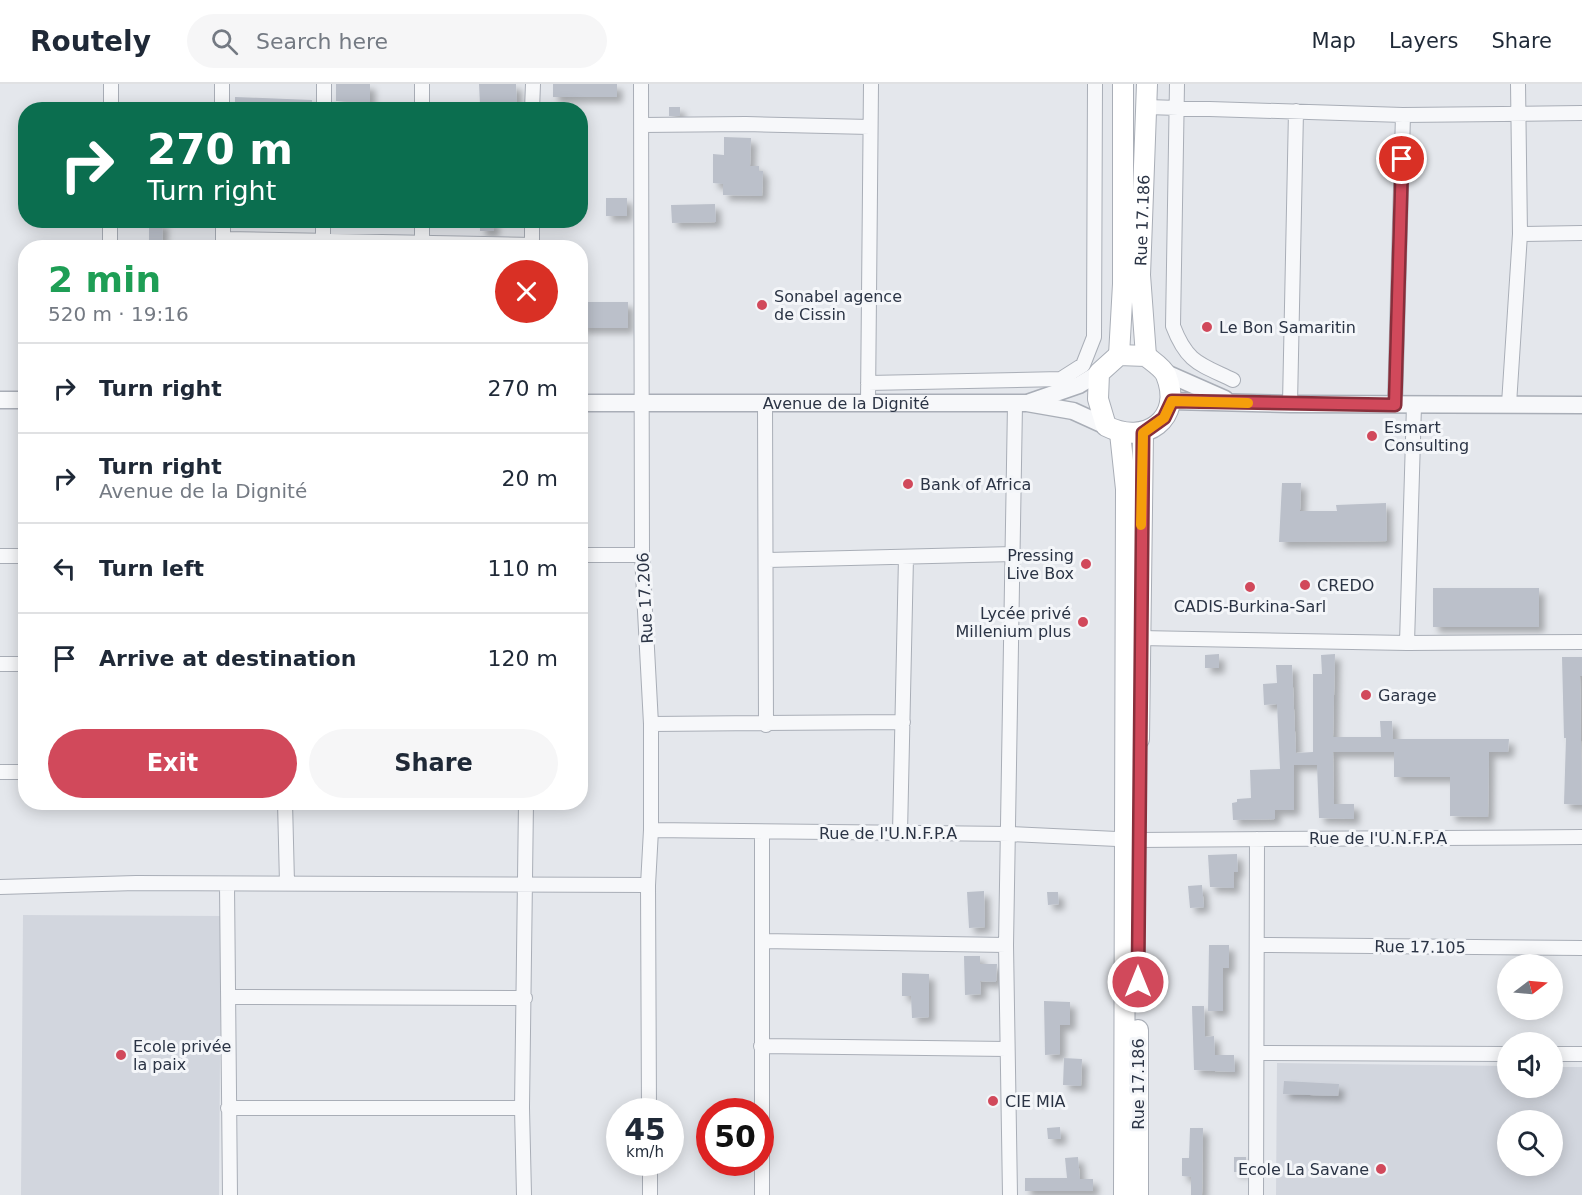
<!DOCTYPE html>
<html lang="en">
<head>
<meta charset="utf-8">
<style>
	body { margin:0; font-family:"DejaVu Sans",sans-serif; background:#f6f6f7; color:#1f2937; height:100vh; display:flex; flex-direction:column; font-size:22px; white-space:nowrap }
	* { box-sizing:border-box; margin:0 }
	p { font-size:20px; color:#747a83 }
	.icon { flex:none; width:33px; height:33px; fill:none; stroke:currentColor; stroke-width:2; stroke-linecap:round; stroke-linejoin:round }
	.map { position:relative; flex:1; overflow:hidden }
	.side { position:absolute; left:18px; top:156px; width:570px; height:570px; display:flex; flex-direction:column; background:#fff; border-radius:24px; box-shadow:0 3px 15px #0003 }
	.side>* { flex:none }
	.top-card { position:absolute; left:18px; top:18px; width:570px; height:126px; border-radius:24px; box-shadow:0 3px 15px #0003; background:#0b6e4f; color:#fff; overflow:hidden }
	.needle { width:39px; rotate:74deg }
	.tools { position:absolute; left:1497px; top:870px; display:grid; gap:12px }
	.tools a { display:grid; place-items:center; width:66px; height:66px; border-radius:50%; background:#fff; box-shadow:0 3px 15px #0003; font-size:30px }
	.speed { position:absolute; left:606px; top:1014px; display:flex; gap:12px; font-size:30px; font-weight:700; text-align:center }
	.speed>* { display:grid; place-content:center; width:78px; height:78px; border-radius:50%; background:#fff; box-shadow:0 3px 15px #0003; line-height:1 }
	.speed small { font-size:15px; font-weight:400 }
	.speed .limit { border:9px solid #d22; background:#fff; color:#111 }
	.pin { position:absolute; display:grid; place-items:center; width:51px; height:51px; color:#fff; margin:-26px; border:3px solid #fff; border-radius:50%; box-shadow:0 2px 6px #0007 }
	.me { position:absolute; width:66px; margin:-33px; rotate:0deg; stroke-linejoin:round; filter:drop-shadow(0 0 4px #0008) }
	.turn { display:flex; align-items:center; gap:21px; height:126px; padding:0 30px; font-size:27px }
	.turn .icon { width:78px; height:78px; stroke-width:2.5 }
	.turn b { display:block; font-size:42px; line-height:51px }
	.round { display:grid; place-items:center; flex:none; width:63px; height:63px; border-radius:32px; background:#f6f6f7 }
	.head { display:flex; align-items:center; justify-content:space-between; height:102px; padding:0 30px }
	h1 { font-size:36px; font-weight:700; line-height:45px; color:#1e9e55 }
	.action { display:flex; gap:12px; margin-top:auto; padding:12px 30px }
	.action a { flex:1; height:69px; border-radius:36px; background:#d1495b; color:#fff; font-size:24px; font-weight:700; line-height:69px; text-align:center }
	.action a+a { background:#f6f6f7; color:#1f2937 }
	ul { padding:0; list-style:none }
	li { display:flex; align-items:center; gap:18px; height:90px; padding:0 30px; border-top:2px solid #e0e1e3 }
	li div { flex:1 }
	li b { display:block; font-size:22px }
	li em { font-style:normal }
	header { display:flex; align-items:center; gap:36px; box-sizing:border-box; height:84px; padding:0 30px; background:#fff; border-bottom:2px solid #e0e1e3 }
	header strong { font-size:28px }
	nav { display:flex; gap:33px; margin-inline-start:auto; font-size:21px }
	.search { width:420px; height:54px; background:#f6f6f7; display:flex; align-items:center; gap:15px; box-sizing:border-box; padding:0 21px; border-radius:33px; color:#747a83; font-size:22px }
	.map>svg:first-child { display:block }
	.built { fill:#d2d6de; fill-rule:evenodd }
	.building { fill:#bbc0ca; filter:url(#shadow) }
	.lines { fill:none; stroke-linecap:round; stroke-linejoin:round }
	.minor-casing { stroke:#a9aeb7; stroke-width:16 }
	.tertiary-casing { stroke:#a9aeb7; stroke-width:19 }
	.secondary-casing { stroke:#a9aeb7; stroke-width:22 }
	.minor { stroke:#f7f8fa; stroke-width:14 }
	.tertiary { stroke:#f7f8fa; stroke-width:16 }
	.secondary { stroke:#fff; stroke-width:20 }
	.route-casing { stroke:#882f3b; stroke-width:15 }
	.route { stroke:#d1495b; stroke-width:10 }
	.slow { stroke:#f59e0b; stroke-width:10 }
	.poi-dot { fill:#d1495b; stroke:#f4f6f9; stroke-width:2 }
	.labels { text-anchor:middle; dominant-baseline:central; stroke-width:6; stroke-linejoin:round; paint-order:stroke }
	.street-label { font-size:16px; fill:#2b3445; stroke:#f4f6f9 }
	.poi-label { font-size:16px; fill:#2b3445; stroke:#f4f6f9; text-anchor:start }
</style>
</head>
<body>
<header>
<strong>Routely</strong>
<div class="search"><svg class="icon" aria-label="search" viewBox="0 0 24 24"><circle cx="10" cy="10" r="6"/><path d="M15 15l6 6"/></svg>Search here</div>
<nav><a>Map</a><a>Layers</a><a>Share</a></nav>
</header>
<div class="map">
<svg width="1582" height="1111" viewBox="0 0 1582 1111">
	<defs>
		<filter id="shadow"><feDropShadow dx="5.5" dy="5.5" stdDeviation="3" flood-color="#0004"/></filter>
	</defs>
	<rect width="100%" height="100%" fill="#e4e7ec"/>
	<!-- built -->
	<path class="built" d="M23,831L221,832L219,1111H21Z
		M1277,979L1507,982L1508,1004H1552L1553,983H1582V1111H1276ZM1508,1036H1552V1082H1508Z"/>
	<!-- building -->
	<path class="building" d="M336,0H370V18L336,17Z
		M479,0H516L517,19L480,21Z
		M553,0H617V13H553Z
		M235,13L312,16V26H235Z
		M669,23H680V32H669Z
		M724,53L751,54L750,82H759V87H763L762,112L723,111V100L713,99V70L724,71Z
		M606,114H627V132H606Z
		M715,120L716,138L672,139L671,121Z
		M480,136H494V147H480Z
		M149,138H163L162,164H149Z
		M580,218H628V244H580Z
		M1282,399H1301L1300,427H1337L1336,421L1386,419L1387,457L1279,458Z
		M1433,504H1539V543H1433Z
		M1219,570V584H1205V571Z
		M1335,570L1333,653H1381L1380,637H1392L1393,655H1509L1508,668H1489L1488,733L1450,732V693H1394V668H1333L1334,720H1354V735L1319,734L1317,681H1294V726H1275V735L1233,736L1232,719L1237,718V715L1251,714L1250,686L1280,685L1277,620L1264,621L1263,600L1277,599L1276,581H1292L1296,669L1313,668V590H1322L1321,571Z
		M1562,573H1582V592H1580L1582,721L1564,720L1566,654H1564Z
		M1237,770L1238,788H1234V804L1210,803L1208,771Z
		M1202,801L1204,823L1190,824L1188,802Z
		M984,807L985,843L969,844L967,808Z
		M1047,808H1058L1059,820L1048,821Z
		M1209,861H1229V884H1223V927H1208Z
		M964,872H980V880H997L996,898L980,897L981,910L965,911Z
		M902,889L929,890V933L912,934L911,912H902Z
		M1044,917L1070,918V941H1060V970L1045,971Z
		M1192,922H1204L1205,953L1214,952L1215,971H1234L1235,988L1194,986Z
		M1064,974L1082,975L1081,1002L1063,1001Z
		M1284,997L1339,1000L1338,1012L1283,1010Z
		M1060,1043L1061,1055H1048L1047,1044Z
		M1190,1044H1203L1202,1111H1191V1093L1182,1092V1074H1189Z
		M1078,1073L1080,1095H1093V1107H1025V1094H1067L1065,1074Z
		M1234,1073H1246V1088H1234Z"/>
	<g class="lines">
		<!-- minor casing -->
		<g class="minor-casing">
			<path id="minor" d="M222,0V26
				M422,0V26
				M641,0L642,471L651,640V746L648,801L649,1028
				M1177,0L1173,242C1187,279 1200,280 1233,296
				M1147,23L1403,31L1582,29
				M111,26V0
				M324,26V0
				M532,26L533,0
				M643,41L746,40L870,43
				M422,136V160
				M1520,150L1582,149
				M224,155L532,161
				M323,157V136
				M110,164V136
				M223,164V136
				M532,164V136
				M868,299L1061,295L1083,281L1094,253L1095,0
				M868,317L871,0
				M765,318L766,641
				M1290,320L1296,27
				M1509,320L1520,150L1518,0
				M1395,321L1403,31
				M580,471H642
				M0,472H26
				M768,476L1014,470
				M1140,554L1407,559L1582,558
				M1407,559L1414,321
				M0,580H26
				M651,640L903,638
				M0,688H26
				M285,718L287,799
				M651,746L1010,750L1138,756L1582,753
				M900,749L906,473
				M227,801L230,1111
				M0,803L136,799L648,801
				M762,857L1006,861
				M1259,861L1582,864
				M229,913L525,914
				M761,962L1007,965
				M1258,969L1508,970
				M1552,970H1582
				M228,1024H522
				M650,1078V1111
				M524,1111L522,1024L526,718
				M762,1111V749
				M1010,1111L1006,861L1015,320
				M1256,1111L1257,755"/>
		</g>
		<!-- tertiary casing -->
		<g class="tertiary-casing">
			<g id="tertiary">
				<path d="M1166,289L1225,315"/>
				<path d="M0,316H26"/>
				<path d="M1172,317L1290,320L1582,321"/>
				<path d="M1030,318L1079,301L1099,289"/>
				<path id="s1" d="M580,319H1027L1073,327L1106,342"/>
			</g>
		</g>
		<!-- secondary casing -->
		<g class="secondary-casing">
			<g id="secondary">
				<path d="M1119,271L1123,200V0"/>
				<path d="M1119,271L1146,272C1152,277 1163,284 1166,291C1184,335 1145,362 1106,342L1098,315L1099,289Z"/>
				<path id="s2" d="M1146,272L1140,191L1147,0"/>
				<path d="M1120,349L1126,405L1124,1111"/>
				<path d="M1139,655L1143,349"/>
				<path d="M1138,946V1111"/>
			</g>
		</g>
		<!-- minor -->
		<use href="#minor" class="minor"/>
		<!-- tertiary -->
		<use href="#tertiary" class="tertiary"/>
		<!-- secondary -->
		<use href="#secondary" class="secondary"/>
	</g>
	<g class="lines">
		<!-- route casing -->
		<g class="route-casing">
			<path id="route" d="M1138,898L1143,349L1164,334L1172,317L1395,321L1402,75"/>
		</g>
		<!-- route -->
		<use href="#route" class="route"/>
		<!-- slow -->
		<path class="slow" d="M1141,441L1143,349L1164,334L1172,317L1248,319"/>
	</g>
	<!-- markers -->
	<g class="poi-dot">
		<circle cx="762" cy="221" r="6"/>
		<circle cx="1207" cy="243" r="6"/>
		<circle cx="1372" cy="352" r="6"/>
		<circle cx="908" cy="400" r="6"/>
		<circle cx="1086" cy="480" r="6"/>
		<circle cx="1305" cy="501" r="6"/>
		<circle cx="1250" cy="503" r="6"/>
		<circle cx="1083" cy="538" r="6"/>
		<circle cx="1366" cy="611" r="6"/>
		<circle cx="121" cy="971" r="6"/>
		<circle cx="993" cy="1017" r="6"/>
		<circle cx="1381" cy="1085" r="6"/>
	</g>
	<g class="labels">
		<!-- street labels -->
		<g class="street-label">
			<text stroke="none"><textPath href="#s2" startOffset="136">Rue 17.186</textPath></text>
			<text stroke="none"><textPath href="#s1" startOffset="266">Avenue de la Dignité</textPath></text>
			<text transform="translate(645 514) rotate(-93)">Rue 17.206</text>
			<text x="888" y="749">Rue de l'U.N.F.P.A</text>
			<text x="1378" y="754">Rue de l'U.N.F.P.A</text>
			<text transform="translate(1420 863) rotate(1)">Rue 17.105</text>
			<text transform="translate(1138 1000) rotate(-90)">Rue 17.186</text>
		</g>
		<!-- poi labels -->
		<g class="poi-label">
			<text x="774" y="212">Sonabel agence<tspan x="774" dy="18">de Cissin</tspan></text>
			<text x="1219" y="243">Le Bon Samaritin</text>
			<text x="1384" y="343">Esmart<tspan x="1384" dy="18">Consulting</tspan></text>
			<text x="920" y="400">Bank of Africa</text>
			<text x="1074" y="471" text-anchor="end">Pressing<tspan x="1074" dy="18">Live Box</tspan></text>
			<text x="1317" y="501">CREDO</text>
			<text x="1250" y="522" text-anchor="middle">CADIS-Burkina-Sarl</text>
			<text x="1071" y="529" text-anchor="end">Lycée privé<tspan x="1071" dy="18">Millenium plus</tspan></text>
			<text x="1378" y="611">Garage</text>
			<text x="133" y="962">Ecole privée<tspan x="133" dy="18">la paix</tspan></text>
			<text x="1005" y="1017">CIE MIA</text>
			<text x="1369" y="1085" text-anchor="end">Ecole La Savane</text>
		</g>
	</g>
</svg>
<div class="tools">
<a><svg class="needle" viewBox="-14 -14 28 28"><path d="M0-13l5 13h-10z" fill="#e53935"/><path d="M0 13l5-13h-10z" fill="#747a83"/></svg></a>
<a><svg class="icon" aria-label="sound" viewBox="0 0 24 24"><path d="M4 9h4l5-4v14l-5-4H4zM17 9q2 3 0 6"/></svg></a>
<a><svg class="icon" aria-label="search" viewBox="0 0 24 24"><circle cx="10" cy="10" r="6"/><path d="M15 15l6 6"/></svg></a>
</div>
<div class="speed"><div>45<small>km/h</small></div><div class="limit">50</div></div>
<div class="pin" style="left:1402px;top:75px;background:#d93025"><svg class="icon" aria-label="arrive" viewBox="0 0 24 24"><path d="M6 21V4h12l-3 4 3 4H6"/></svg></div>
<svg class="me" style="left:1138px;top:898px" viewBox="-20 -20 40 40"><circle r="17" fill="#d1495b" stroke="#fff" stroke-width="3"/><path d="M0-11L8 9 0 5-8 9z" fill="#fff"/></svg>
<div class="top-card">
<div class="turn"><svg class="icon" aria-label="right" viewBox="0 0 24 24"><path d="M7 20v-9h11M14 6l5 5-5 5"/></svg><div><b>270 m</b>Turn right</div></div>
</div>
<section class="side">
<div class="head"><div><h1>2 min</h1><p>520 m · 19:16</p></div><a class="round" style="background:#d93025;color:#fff"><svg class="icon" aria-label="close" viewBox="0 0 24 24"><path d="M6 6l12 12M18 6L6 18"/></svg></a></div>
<ul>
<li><svg class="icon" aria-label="right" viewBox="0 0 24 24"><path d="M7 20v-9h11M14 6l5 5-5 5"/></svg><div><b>Turn right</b></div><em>270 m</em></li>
<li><svg class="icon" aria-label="right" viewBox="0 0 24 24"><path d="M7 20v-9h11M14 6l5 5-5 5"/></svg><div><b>Turn right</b><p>Avenue de la Dignité</p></div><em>20 m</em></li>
<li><svg class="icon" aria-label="left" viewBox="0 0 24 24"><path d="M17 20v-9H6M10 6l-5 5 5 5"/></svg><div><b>Turn left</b></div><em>110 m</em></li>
<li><svg class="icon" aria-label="arrive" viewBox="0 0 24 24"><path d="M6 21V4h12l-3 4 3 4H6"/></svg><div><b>Arrive at destination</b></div><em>120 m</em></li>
</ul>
<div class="action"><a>Exit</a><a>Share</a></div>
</section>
</div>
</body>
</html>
